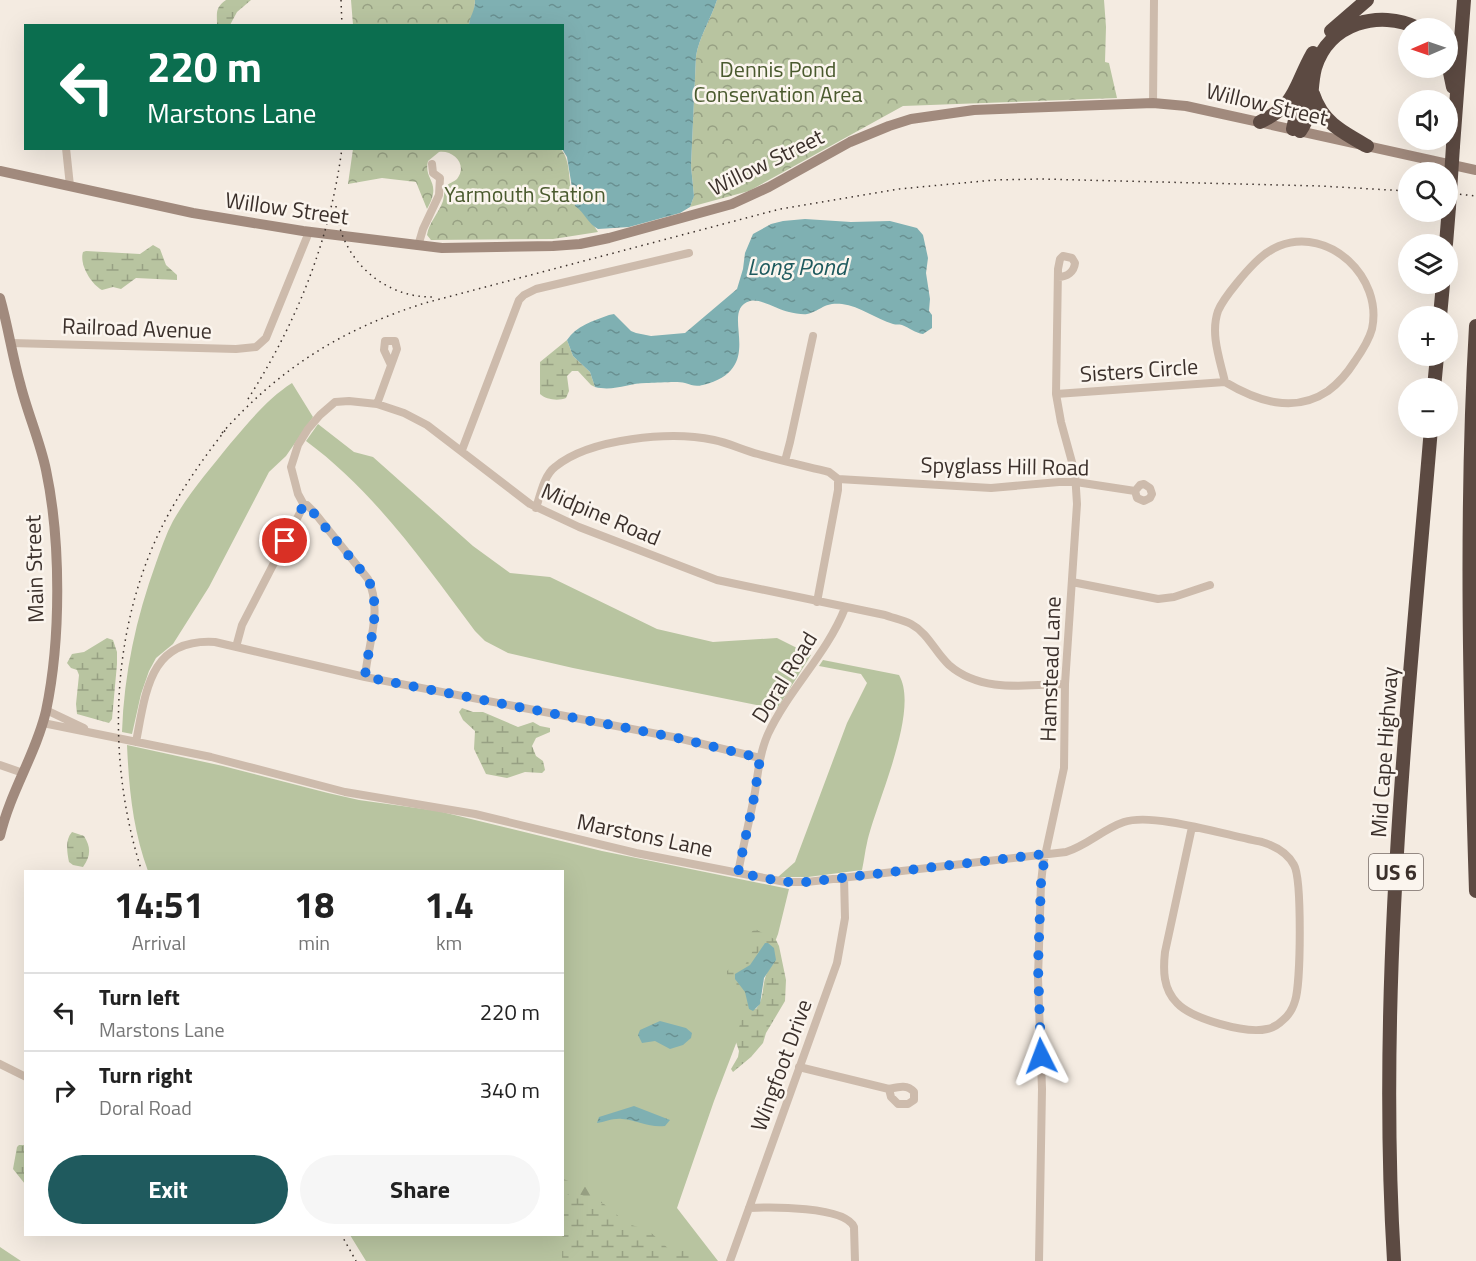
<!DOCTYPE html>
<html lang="en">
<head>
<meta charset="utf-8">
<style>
	body { margin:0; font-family:"Titillium Web",sans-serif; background:#f6f6f6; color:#222; height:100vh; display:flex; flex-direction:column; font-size:22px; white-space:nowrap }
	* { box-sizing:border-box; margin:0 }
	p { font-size:20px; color:#767676 }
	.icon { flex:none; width:33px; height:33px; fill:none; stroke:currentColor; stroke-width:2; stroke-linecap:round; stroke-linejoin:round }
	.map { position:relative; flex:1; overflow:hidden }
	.drawer { position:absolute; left:24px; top:870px; width:540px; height:366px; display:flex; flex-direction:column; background:#fff; border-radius:0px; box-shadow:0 6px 24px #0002 }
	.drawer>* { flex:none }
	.banner { position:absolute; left:24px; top:24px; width:540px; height:126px; border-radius:0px; box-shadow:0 6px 24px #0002; background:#0b6e4f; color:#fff; overflow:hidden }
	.needle { width:39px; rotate:268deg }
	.tools { position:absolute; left:1398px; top:18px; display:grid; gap:12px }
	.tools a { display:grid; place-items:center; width:60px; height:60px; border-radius:50%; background:#fff; box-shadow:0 6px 24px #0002; font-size:30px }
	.pin { position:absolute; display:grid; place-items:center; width:51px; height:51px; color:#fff; margin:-26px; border:3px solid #fff; border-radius:50%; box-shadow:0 2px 6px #0007 }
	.me { position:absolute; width:66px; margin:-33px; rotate:357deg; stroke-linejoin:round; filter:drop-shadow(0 0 4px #0008) }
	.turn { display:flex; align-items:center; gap:21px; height:126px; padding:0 24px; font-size:27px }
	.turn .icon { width:78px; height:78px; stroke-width:2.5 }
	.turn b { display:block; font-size:42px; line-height:51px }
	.eta { display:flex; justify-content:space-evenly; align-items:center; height:102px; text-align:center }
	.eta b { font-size:36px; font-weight:700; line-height:42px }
	.action { display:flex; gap:12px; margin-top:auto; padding:12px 24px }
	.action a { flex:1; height:69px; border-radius:36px; background:#1f5a5e; color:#fff; font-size:24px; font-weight:700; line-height:69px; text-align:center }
	.action a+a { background:#f6f6f6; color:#222 }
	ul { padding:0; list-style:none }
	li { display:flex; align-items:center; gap:18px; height:78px; padding:0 24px; border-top:2px solid #e0e0e0 }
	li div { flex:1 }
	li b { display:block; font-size:22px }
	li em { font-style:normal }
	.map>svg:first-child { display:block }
	.grass { fill:#b8c4a0 }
	.forest { fill:url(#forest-firs) }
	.wetland { fill:url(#wetland-marsh); fill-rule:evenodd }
	.park { fill:url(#park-crowns) }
	.water { fill:url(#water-ripples) }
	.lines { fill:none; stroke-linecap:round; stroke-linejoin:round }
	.street { stroke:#cdbbac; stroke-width:8 }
	.secondary { stroke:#a18a7d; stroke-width:10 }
	.highway { stroke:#5c4a42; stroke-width:14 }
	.rail { stroke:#3b302b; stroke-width:1.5; stroke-dasharray:1.5 4.5; stroke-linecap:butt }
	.highway-bridge { stroke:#5c4a42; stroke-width:14 }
	.route { stroke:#1a73e8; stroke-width:10; stroke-dasharray:0 18 }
	.labels { text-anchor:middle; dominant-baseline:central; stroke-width:5; stroke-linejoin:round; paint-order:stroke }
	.shield { fill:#fbf5ee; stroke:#756b66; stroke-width:1.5 }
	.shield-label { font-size:21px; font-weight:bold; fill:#3b302b }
	.park-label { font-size:22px; fill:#4a5a2e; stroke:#fbf5ee }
	.street-label { font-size:22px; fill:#3b302b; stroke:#fbf5ee }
	.water-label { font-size:24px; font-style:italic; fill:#1f5a5e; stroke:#fbf5ee }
</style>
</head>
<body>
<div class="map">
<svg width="1476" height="1261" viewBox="0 0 1476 1261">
	<defs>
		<pattern id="forest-firs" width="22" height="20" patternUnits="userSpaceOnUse" patternTransform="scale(1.5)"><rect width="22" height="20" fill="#b8c4a0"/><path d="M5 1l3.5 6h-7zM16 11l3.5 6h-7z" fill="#97a083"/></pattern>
		<pattern id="wetland-marsh" width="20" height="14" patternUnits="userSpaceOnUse" patternTransform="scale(1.5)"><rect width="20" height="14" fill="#b8c4a0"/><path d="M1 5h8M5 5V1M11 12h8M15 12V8" fill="none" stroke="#97a083"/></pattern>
		<pattern id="park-crowns" width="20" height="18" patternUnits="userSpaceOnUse" patternTransform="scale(1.5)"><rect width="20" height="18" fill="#b8c4a0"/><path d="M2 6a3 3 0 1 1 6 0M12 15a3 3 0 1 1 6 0" fill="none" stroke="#97a083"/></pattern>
		<pattern id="water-ripples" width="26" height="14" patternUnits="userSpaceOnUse" patternTransform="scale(1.5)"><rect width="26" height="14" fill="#7fb0b2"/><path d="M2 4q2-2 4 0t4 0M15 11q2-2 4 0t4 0" fill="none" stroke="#699091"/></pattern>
	</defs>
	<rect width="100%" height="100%" fill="#f4ebe1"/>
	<!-- grass -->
	<path class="grass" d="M292,383L313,417L286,456L269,472L209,587L173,644L156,658L149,671L141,694L132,734L122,732C124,674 136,618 156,563C161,549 166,534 173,521C189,493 210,469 230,444C249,422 267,399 292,383Z
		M318,424L354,452L373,457L473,546L510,573L550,577L657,629L713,642L777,638L811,655L777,709L573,668L508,653L485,641L475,631C425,564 374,491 306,441Z
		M823,660L899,675C920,711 876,802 867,843C865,851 864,861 862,870L808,877H778L795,862L847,723L867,683L861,674L819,666Z
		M127,745L223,766L328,793L359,800L438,811L602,851L789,889L778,934L714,1101L677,1208L718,1261H366L350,1235L562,1234V872L148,871C133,830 129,790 127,745Z"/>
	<!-- forest -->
	<path class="forest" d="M563,1179L603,1193L606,1198L604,1204L576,1193L568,1194L563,1203Z"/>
	<!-- wetland -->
	<path class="wetland" d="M226,0H251L237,12L230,25H217C217,12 215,8 226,0Z
		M153,245L160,249L166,265L177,275V280L136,278L121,289L113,287L102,290C91,284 79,264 83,252L86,251L140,254Z
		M567,340L573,356L590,372L595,387L591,385L578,371H572L567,376L569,391L566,398C559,401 546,400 540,394V362Z
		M107,638L113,640L117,652V664L112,719L109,723L77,714L76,704L79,675L77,670L71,668L67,663L72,654L84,652Z
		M462,708L473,712H483L518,727L533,722L540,726L550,728V732L536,738L532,746L536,756L543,761L545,770L542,773L525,772L507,778L486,774L474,749L475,731L463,720L459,712Z
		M72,832L84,836C91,847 91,856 83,867L73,865L69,862C67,852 65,840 72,832Z
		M755,929L776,940L779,946L786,980L785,1001L766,1033L763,1043L751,1057L733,1072L731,1069L738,1057L739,1051L735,1039L746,1007L744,995L727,978V971L732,966L745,965L756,945L754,938L748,935ZM765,943L771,945L774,963C758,979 768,994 756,1009L748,1007L745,992L737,981Z
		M19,1145H25V1184L13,1169L17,1147Z
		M576,1193L604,1204L628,1224L648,1230L671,1251L678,1254L688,1246L702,1261H562L563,1203L568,1194Z
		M0,1247L21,1261H0Z"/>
	<!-- park -->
	<path class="park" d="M351,0H475L474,13L470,20L469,25H353Z
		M717,0H1104L1106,27L1105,62L1109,63L1117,98L903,106L749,191L690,207L694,196L691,166L696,56C699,37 711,19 717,0Z
		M353,149H561C571,162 568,178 572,194C577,209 591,220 598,232L553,239L431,240L427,235C429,222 439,213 443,201C444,197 444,191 446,187C448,183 454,182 457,179C468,165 454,150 439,152L428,161C423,181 443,181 427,209L416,182L382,178L348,184Z"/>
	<!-- water -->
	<path class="water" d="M475,0H717C711,19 699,37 696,56L691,166L694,196L690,207L680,213L629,227L598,229C588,224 585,213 575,206L567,157L562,149V26L469,25C470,15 475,12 475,0Z
		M805,219L851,222L890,221L917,228L923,235L928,258L926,273L930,299L929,311L932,315V328L923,334C915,333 910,328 902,325C899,324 896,325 893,324C876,319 860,306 842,304C823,302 821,311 807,314C803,315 794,313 789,312C778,310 760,298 750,301C717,311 770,368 703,385C695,387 692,385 685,383C677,381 659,383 649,383C630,382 615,392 595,387L590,372L573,356L567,340C576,326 593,321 609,315L614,314L631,331L636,333L651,336L685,333L737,289L743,269L745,253L753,234L771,224L783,221Z
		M765,943H768L774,948L776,960L764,978L760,1004L753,1011L749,1009L745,992L735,979V974L750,965Z
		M660,1021L686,1028L692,1033L691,1038L683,1045L670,1049L655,1041L642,1043L638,1035L640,1030Z
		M634,1106L670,1120L665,1126C649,1128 637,1120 622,1119C613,1118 605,1122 597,1123L599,1117Z"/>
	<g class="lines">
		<!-- street -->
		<path class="street" d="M1153,103L1154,0
			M66,148L70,186
			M418,246L423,229L439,195L440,178L433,173L432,164
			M11,343L236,349L256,347L266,338L309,232
			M1056,394L1225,382C1257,401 1294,414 1328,391C1339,383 1348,372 1355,361C1362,351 1369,340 1372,329C1383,278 1330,226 1279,246C1264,252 1252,265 1241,278C1233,288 1223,299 1218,311C1210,334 1220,360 1225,382
			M377,404L397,349L395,341H385L384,350L391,365
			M462,450L519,300L524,295L536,289L689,253
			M785,461L790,442L813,336
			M838,479L991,488L1059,482H1076L1135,491L1140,485L1144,484L1150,488L1152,494L1150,498L1144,501L1137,498L1135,491
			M536,508C540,496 544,475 555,467C590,438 671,431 714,440C729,443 743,450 758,454C781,461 805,466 829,472L838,479V490L817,602
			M1072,582L1158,599L1174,597L1210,585
			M236,647L242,625L304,505
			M365,677C368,643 383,611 368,579L314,512L307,505H304L298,494L291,467L298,445L308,429L320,415L335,402L349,401L377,404L404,413L427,425L530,504L579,527L717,580L885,615C893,618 903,620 911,624C928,633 935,652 949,665C981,693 1026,685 1065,684
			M46,710L84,728
			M43,723L211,757L345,792L475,814L636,853L785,882H807L1066,852C1088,845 1103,829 1124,822C1154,812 1228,836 1262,842C1275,846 1287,852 1294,865C1302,879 1301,984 1295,1001C1293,1008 1289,1015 1283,1020C1279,1024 1273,1028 1267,1029C1246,1034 1192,1019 1177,1003C1163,989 1163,970 1165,952L1192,827
			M136,742C146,690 150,638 215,642L365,677L678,738L760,758
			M0,765L23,773
			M738,873C743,846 750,819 755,792C758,772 760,752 768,734C789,689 827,654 845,608
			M0,1064L26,1077
			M799,1067L889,1089C898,1087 907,1084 914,1092V1100L908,1104H898L891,1097L889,1089
			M749,1208C770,1207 845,1206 854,1227L855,1261
			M730,1261L837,963L845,918L844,877
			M1039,1261L1042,1089L1038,978L1041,883L1043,865L1064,768L1065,684L1077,504L1075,473L1061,422L1056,394L1058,269L1060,259L1063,256L1072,258L1075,263C1074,272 1067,277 1058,277"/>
		<!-- secondary -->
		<path class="secondary" d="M0,171L193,213L303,231L442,248L553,246L580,244L609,238L732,204L769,187L850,142L889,126L911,119L974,110L1153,103L1186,106L1476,170
			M0,298C8,326 12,355 20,383C27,412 40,441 46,470C61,541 61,640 46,711C36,754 10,792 0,836"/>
		<!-- highway -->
		<path class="highway" d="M1331,31L1367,0
			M1448,63L1453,87
			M1313,94C1322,122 1342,132 1367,146
			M1260,122C1298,104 1294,86 1313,53
			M1293,129L1302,89
			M1300,131C1315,109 1309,91 1315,68C1329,23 1379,9 1418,28
			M1453,146L1464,0
			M1446,244L1449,207
			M1440,316L1443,284
			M1476,326C1465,514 1470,703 1476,891
			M1434,388L1437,356
			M1394,1261C1377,983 1408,705 1431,428"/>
		<!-- rail -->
		<path class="rail" d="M341,0L342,26
			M1448,193L1476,196
			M336,206C339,257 382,298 433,297
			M248,399C297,322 330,240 342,148
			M222,433C280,368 342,329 425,303L780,209L899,189L994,180L1041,179L1320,186L1408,191
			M142,872C105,758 110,622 168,515C185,484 205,456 227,428
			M341,1234L356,1261"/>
		<!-- highway-bridge -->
		<path class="highway-bridge" d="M1449,207L1453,146"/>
	</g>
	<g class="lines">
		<!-- route -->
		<path class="route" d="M285,541L302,508L307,505L368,579C383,611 368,643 365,677L678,738L760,758L755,793L738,873L785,882H807L1045,854L1041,883L1038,966L1041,1056"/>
	</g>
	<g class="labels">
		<!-- shield labels -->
		<rect class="shield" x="1369" y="854" width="54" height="36" rx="4.5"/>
		<g class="shield-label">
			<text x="1396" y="872">US 6</text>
		</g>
		<!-- park labels -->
		<g class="park-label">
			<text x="778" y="69">Dennis Pond<tspan x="778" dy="25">Conservation Area</tspan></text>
			<text x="525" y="194">Yarmouth Station</text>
		</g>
		<!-- street labels -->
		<g class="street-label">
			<text transform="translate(1267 104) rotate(13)">Willow Street</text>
			<text transform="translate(766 162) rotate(-26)">Willow Street</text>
			<text transform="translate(287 208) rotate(8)">Willow Street</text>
			<text transform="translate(137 328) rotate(2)">Railroad Avenue</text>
			<text transform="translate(1139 370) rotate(-4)">Sisters Circle</text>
			<text transform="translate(1005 466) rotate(1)">Spyglass Hill Road</text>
			<text transform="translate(601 514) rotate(23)">Midpine Road</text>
			<text transform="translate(34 569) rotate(-92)">Main Street</text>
			<text transform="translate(1050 669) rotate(-88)">Hamstead Lane</text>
			<text transform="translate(784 677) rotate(-58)">Doral Road</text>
			<text transform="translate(1384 752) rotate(-86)">Mid Cape Highway</text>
			<text transform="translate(645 835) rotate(12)">Marstons Lane</text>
			<text transform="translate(781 1065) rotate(-70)">Wingfoot Drive</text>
		</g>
		<!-- water labels -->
		<g class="water-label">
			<text x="797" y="266">Long Pond</text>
		</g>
	</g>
</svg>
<div class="tools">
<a><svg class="needle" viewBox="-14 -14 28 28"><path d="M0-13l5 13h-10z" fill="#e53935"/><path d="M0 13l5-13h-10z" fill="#767676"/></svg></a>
<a><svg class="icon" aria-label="sound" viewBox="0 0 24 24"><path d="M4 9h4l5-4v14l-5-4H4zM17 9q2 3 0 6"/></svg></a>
<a><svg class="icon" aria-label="search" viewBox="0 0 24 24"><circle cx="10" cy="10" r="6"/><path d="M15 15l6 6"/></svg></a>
<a><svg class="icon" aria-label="layers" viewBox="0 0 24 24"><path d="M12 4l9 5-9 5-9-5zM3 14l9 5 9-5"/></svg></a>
<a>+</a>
<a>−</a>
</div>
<div class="pin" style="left:285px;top:541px;background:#d93025"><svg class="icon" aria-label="arrive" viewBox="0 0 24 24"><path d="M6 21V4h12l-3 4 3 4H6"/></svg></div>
<svg class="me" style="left:1041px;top:1056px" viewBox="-20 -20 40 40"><path d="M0-17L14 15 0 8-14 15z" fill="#1a73e8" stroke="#fff" stroke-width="4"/></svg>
<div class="banner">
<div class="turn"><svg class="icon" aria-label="left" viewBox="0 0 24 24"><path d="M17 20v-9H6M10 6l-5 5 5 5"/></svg><div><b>220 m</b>Marstons Lane</div></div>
</div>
<section class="drawer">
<div class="eta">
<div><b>14:51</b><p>Arrival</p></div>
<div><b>18</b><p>min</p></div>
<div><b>1.4</b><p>km</p></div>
</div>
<ul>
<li><svg class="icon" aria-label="left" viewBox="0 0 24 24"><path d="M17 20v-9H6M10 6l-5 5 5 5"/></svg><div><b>Turn left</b><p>Marstons Lane</p></div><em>220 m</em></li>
<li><svg class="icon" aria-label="right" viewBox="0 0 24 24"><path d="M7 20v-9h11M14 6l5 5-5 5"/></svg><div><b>Turn right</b><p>Doral Road</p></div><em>340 m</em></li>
</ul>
<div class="action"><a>Exit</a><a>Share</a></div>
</section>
</div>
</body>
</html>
